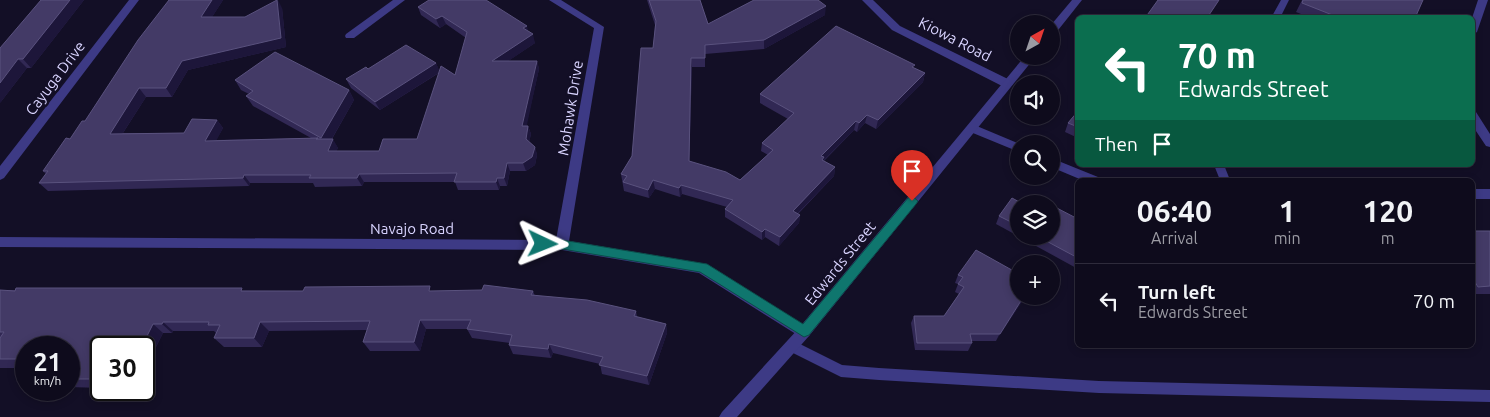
<!DOCTYPE html>
<html lang="en">
<head>
<meta charset="utf-8">
<style>
	body { margin:0; font-family:Ubuntu,sans-serif; background:#1c1929; color:#f1f3f6; height:100vh; display:flex; flex-direction:column; font-size:19px; white-space:nowrap }
	* { box-sizing:border-box; margin:0 }
	p { font-size:16px; color:#9b9ba3 }
	.icon { flex:none; width:28px; height:28px; fill:none; stroke:currentColor; stroke-width:2; stroke-linecap:round; stroke-linejoin:round }
	.map { position:relative; flex:1; overflow:hidden }
	.side { position:absolute; left:1075px; top:178px; width:400px; height:170px; display:flex; flex-direction:column; background:#0e0b1c; border-radius:8px; box-shadow:0 2px 8px #0003,0 0 0 1px #2e2b3b }
	.side>* { flex:none }
	.hud { position:absolute; left:1075px; top:15px; width:400px; height:152px; border-radius:8px; box-shadow:0 2px 8px #0003,0 0 0 1px #2e2b3b; background:#0b6e4f; color:#fff; overflow:hidden }
	.needle { width:32px; rotate:40deg }
	.controls { position:absolute; left:1010px; top:15px; display:grid; gap:10px }
	.controls a { display:grid; place-items:center; width:50px; height:50px; border-radius:50%; background:#0e0b1c; box-shadow:0 2px 8px #0003,0 0 0 1px #2e2b3b; font-size:25px }
	.speed { position:absolute; left:15px; top:336px; display:flex; gap:10px; font-size:25px; font-weight:700; text-align:center }
	.speed>* { display:grid; place-content:center; width:65px; height:65px; border-radius:50%; background:#0e0b1c; box-shadow:0 2px 8px #0003,0 0 0 1px #2e2b3b; line-height:1 }
	.speed small { font-size:12px; font-weight:400 }
	.speed .limit { border:2px solid #111; border-radius:8px; background:#fff; color:#111 }
	.pin { position:absolute; display:grid; place-items:center; width:42px; height:42px; color:#fff; margin:-51px -21px; border-radius:50% 50% 50% 0; rotate:-45deg; box-shadow:0 0 5px #0007 }
	.pin .icon { rotate:45deg }
	.me { position:absolute; width:55px; margin:-28px; rotate:92deg; stroke-linejoin:round; filter:drop-shadow(0 0 4px #0008) }
	.turn { display:flex; align-items:center; gap:18px; height:105px; padding:0 20px; font-size:22px }
	.turn .icon { width:65px; height:65px; stroke-width:2.5 }
	.turn b { display:block; font-size:35px; line-height:42px }
	.then { display:flex; align-items:center; height:48px; padding:0 20px; background:#0003; gap:10px; font-size:19px }
	.eta { display:flex; justify-content:space-evenly; align-items:center; height:85px; text-align:center }
	.eta b { font-size:30px; font-weight:600; line-height:35px }
	ul { padding:0; list-style:none }
	li { display:flex; align-items:center; gap:15px; height:75px; padding:0 20px; border-top:1px solid #2e2b3b }
	li div { flex:1 }
	li b { display:block; font-size:19px }
	li em { font-style:normal }
	.map>svg:first-child { display:block }
	.lines { fill:none; stroke-linecap:round; stroke-linejoin:round }
	.service { fill:#3d3a85; fill-rule:evenodd }
	.minor { fill:#3d3a85; fill-rule:evenodd }
	.tertiary { fill:#3d3a85; fill-rule:evenodd }
	.wall { fill:#312854 }
	.shaded-wall { fill:#1d163a }
	.building { fill:#433a66; stroke:#5a527e }
	.route { fill:#0f766e; stroke:#0a4d48 }
	.labels { text-anchor:middle; dominant-baseline:central; stroke-width:5; stroke-linejoin:round; paint-order:stroke }
	.street-label { font-size:15px; fill:#d9d4ff; stroke:#130f26 }
</style>
</head>
<body>
<div class="map">
<svg width="1490" height="417" viewBox="0 0 1490 417">
	<rect width="100%" height="100%" fill="#130f26"/>
	<g class="lines">
		<!-- service -->
		<path class="service" d="M1281,0H1289L1280,18H1271Z
			M1214,165H1224L1230,180H1220Z
			M792,340L842,365L879,368L1099,381L1490,390V402L1099,393L879,380L841,377L787,350L786,346L787,342Z"/>
		<!-- minor -->
		<path class="minor" d="M129,0H139L4,178L0,180V166Z
			M393,0H405L354,38H346L345,36L346,34Z
			M549,0H561L604,27L569,241L707,264L809,328L811,332L809,336L804,338L799,336L699,273L562,250L0,247V237L556,240L594,28Z
			M862,0H873L900,26L1012,81L1013,84L1008,88L1004,87L892,30Z
			M1478,0H1488L1477,32L1472,35V18Z
			M1472,111L1476,112L1490,134V147L1486,146L1472,125Z
			M972,124L1020,144H1019V152L968,131L966,128Z
			M1051,158L1098,177L1100,180H1082L1051,167Z
			M1472,189H1490V199H1472Z"/>
		<!-- tertiary -->
		<path class="tertiary" d="M1072,0H1082L1055,34L1051,35V25Z
			M1025,56H1036L809,336L737,417H719L722,412L799,328Z"/>
	</g>
	<!-- wall -->
	<path class="wall" d="M41,0H84L31,68H27L0,103Z
		M169,0H223L212,17H245L282,8L286,47L188,70L172,97H146L123,133H184L217,120L223,128L216,140L311,138L253,106L246,96L249,94L241,90L235,80L349,90L354,100L332,139L338,148L336,151H379L417,139L439,73L380,110L351,88L346,79L368,69L436,63L439,71L455,75L466,38L446,24L440,28L421,15L418,7L529,31L535,43L508,61H537L539,69L526,126H528L531,134L529,142L535,147L537,155L535,165L526,171H510L507,186H500L499,190H458L455,182H364L362,186L315,187L313,183H250L249,186L48,191L39,183L46,174L43,171L85,121Z
		M647,0H700L708,24L825,15L764,49L705,54V67H692L689,161L740,180L768,155L761,151L762,143L788,119L760,103V94L914,68L925,73L923,82L876,129L865,123L857,132L854,130L824,161L835,167L834,176L798,214L800,215L799,223L779,246L765,237L762,240L725,217V209L727,207L682,194L680,197L655,189L649,198L624,191L621,174L632,156L653,48L655,25Z
		M1302,0H1423L1415,18H1311L1296,12Z
		M1078,111V138L1065,132L1068,123Z
		M1019,204V236H1051L1078,219V269L996,224L999,216Z
		M1472,231H1490V294H1472Z
		M958,275L1019,296L996,341H971L972,343L968,351L915,350L911,323L914,316H944L959,294L955,292L958,284L955,283Z
		M0,290L303,291H533L535,296L636,311L637,317L666,324L667,333L649,385L602,374L600,364L553,353L551,358L513,354L509,345L510,343L472,338L467,329H426L420,351H370L363,342L367,330L269,331L262,347H224L214,338L216,333L214,331H173L172,333H163L144,371V348H101V388L69,387V348H26V368H0Z"/>
	<!-- shaded-wall -->
	<path class="shaded-wall" d="M70,0H84L31,68L23,59Z
		M212,0H223L207,25L201,17Z
		M278,0L282,8L286,47L188,70L172,97L166,88L182,61Z
		M826,6L825,15L764,49V40Z
		M442,16L446,24L440,28L436,19Z
		M527,26L529,34L523,28Z
		M533,34L535,43L495,70L492,61Z
		M691,58L692,67L689,169V161Z
		M18,59L27,68L0,103V83Z
		M537,61L539,69L525,134L522,126Z
		M436,63L440,72L380,110L375,102Z
		M925,73L923,82L876,129L878,120Z
		M139,88L146,97L117,142L110,134Z
		M349,90L354,100L327,147L321,138Z
		M867,115L865,123L857,132L859,123Z
		M217,120L223,128L212,149L205,141Z
		M856,121L854,130L820,164L821,156Z
		M528,126L531,134L528,147L526,139Z
		M333,139L338,148L333,159L328,151Z
		M535,147L537,155L535,165L526,171L523,163Z
		M507,163L510,171L507,186L504,178Z
		M835,167L834,176L792,219L793,211Z
		M359,174L364,182L362,186L357,178Z
		M244,175L250,183L249,186L243,178Z
		M497,178L500,186L499,190L496,182Z
		M653,180L655,189L649,198L648,190Z
		M681,185L682,194L680,197L679,188Z
		M800,215L799,223L779,246L780,237Z
		M765,229V237L762,240V232Z
		M1024,296H1026L996,341L1000,334Z
		M420,320L426,329L420,351L414,342Z
		M163,322L173,331L172,333L162,324Z
		M260,322L269,331L262,347L254,338Z
		M153,324L163,333L144,371V348H141Z
		M666,324L667,333L649,385L647,376Z
		M549,344L553,353L551,358L548,349Z"/>
	<!-- building -->
	<path class="building" d="M41,0H70L23,59H18L0,83V48Z
		M169,0H212L201,17H245L277,0L281,38L182,61L166,88H139L110,134L184,133L192,119L217,120L205,141L318,138L316,139H333L328,151H379L383,139H417L441,66L455,75L467,32L442,16L436,19L418,7L429,0H486L527,26L523,28L533,34L492,61H537L522,126H528L526,139L535,147L532,157L523,163H507L504,178H497L496,182H454L457,173L359,174L357,178H309L311,175H244L243,178L39,183L48,171H43L66,138L70,139L82,121H85L138,40Z
		M649,0H700L708,24L754,0H818L826,6L764,40L705,45V58H691L689,161L726,172L740,180L773,150L762,143L794,113L760,94L836,26L915,65L912,67L925,73L878,120L867,115L859,123L856,121L821,156L824,157L822,160L835,167L793,211L800,215L780,237L765,229L762,232L725,209L733,200L681,185L679,188L653,180L648,190L623,182L627,176L621,174L632,156L641,48H653L656,21Z
		M1158,0H1219L1207,18H1145Z
		M1303,0H1423L1415,18H1340L1302,3Z
		M406,45L436,63L375,102L346,79L366,67L368,69Z
		M275,52L349,90L321,138L246,96L253,91L235,80Z
		M1078,111V127L1068,123Z
		M1012,198L1023,204H1019V226L999,216Z
		M1043,201L1049,204H1041Z
		M1051,205L1078,219V258L1037,236H1051Z
		M1472,231H1490V286L1478,287L1475,282H1472Z
		M976,250L1019,274V296H1024L1000,334H970L972,343H917L914,316H944L964,287L958,284L963,277L958,275Z
		M484,285L533,291L531,295L587,300L636,311L634,316L666,324L647,376L599,365L603,357L549,344L548,349L509,345L512,335L467,329L471,320H420L414,342H363L370,321L260,322L254,338H214L220,325H208L209,322H163L162,324H153L141,348H101V379H69V348H26V359H0V338L4,332H0V290L15,291L16,288H242L241,291H303L305,287L430,286L429,291L482,290Z"/>
	<!-- route -->
	<path class="route" d="M912,196L918,201L916,204L809,335L804,337L700,272L562,249L539,248L537,244L539,241L562,240L707,264L803,324L908,198Z"/>
	<g class="labels">
		<!-- street labels -->
		<g class="street-label">
			<text transform="translate(955 39) rotate(27)">Kiowa Road</text>
			<text transform="translate(55 78) rotate(-53)">Cayuga Drive</text>
			<text transform="translate(570 108) rotate(-81)">Mohawk Drive</text>
			<text x="412" y="228">Navajo Road</text>
			<text transform="translate(840 263) rotate(-51)">Edwards Street</text>
		</g>
	</g>
</svg>
<div class="controls">
<a><svg class="needle" viewBox="-14 -14 28 28"><path d="M0-13l5 13h-10z" fill="#e53935"/><path d="M0 13l5-13h-10z" fill="#9b9ba3"/></svg></a>
<a><svg class="icon" aria-label="sound" viewBox="0 0 24 24"><path d="M4 9h4l5-4v14l-5-4H4zM17 9q2 3 0 6"/></svg></a>
<a><svg class="icon" aria-label="search" viewBox="0 0 24 24"><circle cx="10" cy="10" r="6"/><path d="M15 15l6 6"/></svg></a>
<a><svg class="icon" aria-label="layers" viewBox="0 0 24 24"><path d="M12 4l9 5-9 5-9-5zM3 14l9 5 9-5"/></svg></a>
<a>+</a>
</div>
<div class="speed"><div>21<small>km/h</small></div><div class="limit">30</div></div>
<div class="pin" style="left:912px;top:201px;background:#d93025"><svg class="icon" aria-label="arrive" viewBox="0 0 24 24"><path d="M6 21V4h12l-3 4 3 4H6"/></svg></div>
<svg class="me" style="left:543px;top:244px" viewBox="-20 -20 40 40"><path d="M0-17L14 15 0 8-14 15z" fill="#0f766e" stroke="#fff" stroke-width="4"/></svg>
<div class="hud">
<div class="turn"><svg class="icon" aria-label="left" viewBox="0 0 24 24"><path d="M17 20v-9H6M10 6l-5 5 5 5"/></svg><div><b>70 m</b>Edwards Street</div></div>
<div class="then">Then<svg class="icon" aria-label="arrive" viewBox="0 0 24 24"><path d="M6 21V4h12l-3 4 3 4H6"/></svg></div>
</div>
<section class="side">
<div class="eta">
<div><b>06:40</b><p>Arrival</p></div>
<div><b>1</b><p>min</p></div>
<div><b>120</b><p>m</p></div>
</div>
<ul>
<li><svg class="icon" aria-label="left" viewBox="0 0 24 24"><path d="M17 20v-9H6M10 6l-5 5 5 5"/></svg><div><b>Turn left</b><p>Edwards Street</p></div><em>70 m</em></li>
</ul>
</section>
</div>
</body>
</html>
